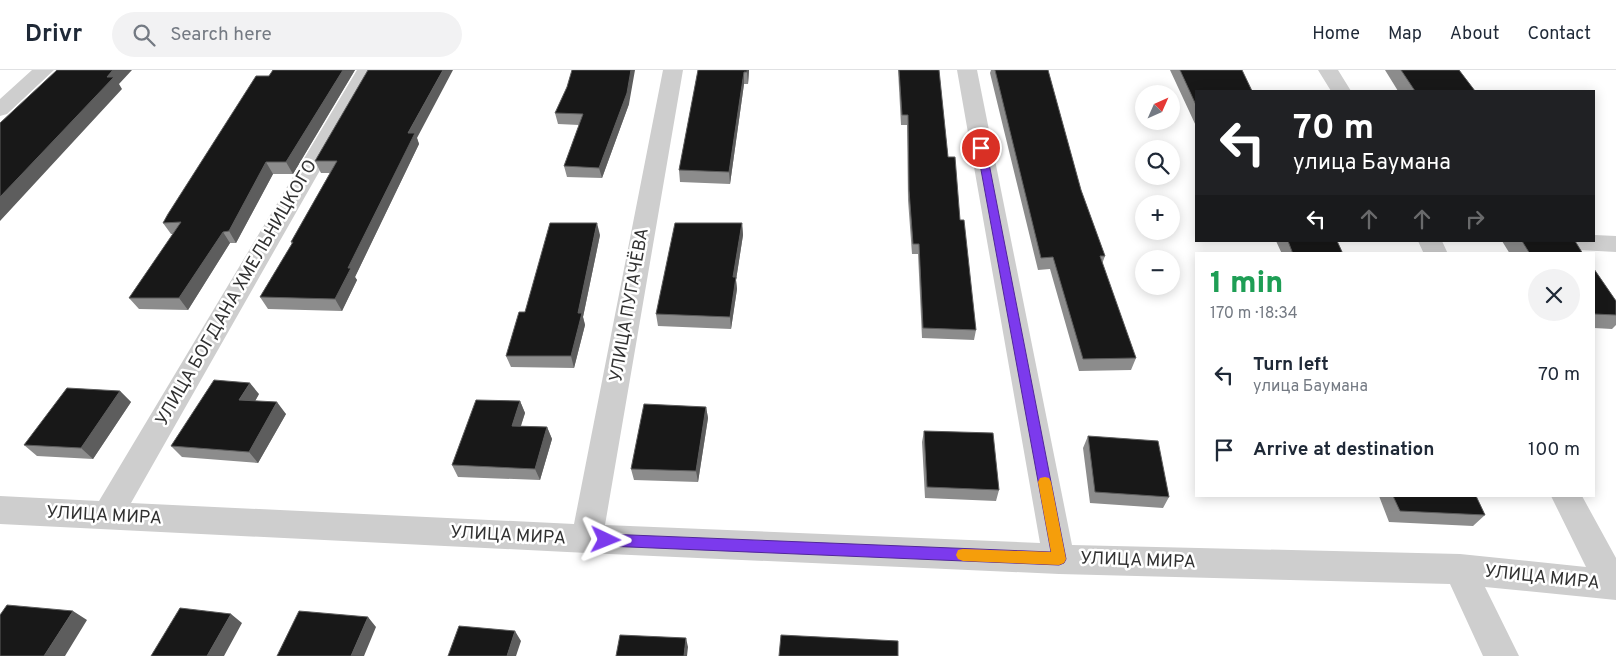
<!DOCTYPE html>
<html lang="en">
<head>
<meta charset="utf-8">
<style>
	body { margin:0; font-family:Overpass,sans-serif; background:#f2f2f3; color:#1f2937; height:100vh; display:flex; flex-direction:column; font-size:19px; white-space:nowrap }
	* { box-sizing:border-box; margin:0 }
	p { font-size:16px; color:#747a83 }
	.icon { flex:none; width:28px; height:28px; fill:none; stroke:currentColor; stroke-width:2; stroke-linecap:round; stroke-linejoin:round }
	.map { position:relative; flex:1; overflow:hidden }
	.drawer { position:absolute; left:1195px; top:182px; width:400px; height:245px; display:flex; flex-direction:column; background:#fff; border-radius:0px; box-shadow:0 2px 12px #0003 }
	.drawer>* { flex:none }
	.top-card { position:absolute; left:1195px; top:20px; width:400px; height:152px; border-radius:0px; box-shadow:0 2px 12px #0003; background:#202124; color:#fff; overflow:hidden }
	.needle { width:32px; rotate:45deg }
	.controls { position:absolute; left:1135px; top:15px; display:grid; gap:10px }
	.controls a { display:grid; place-items:center; width:45px; height:45px; border-radius:50%; background:#fff; box-shadow:0 2px 12px #0003; font-size:25px }
	.pin { position:absolute; display:grid; place-items:center; width:42px; height:42px; color:#fff; margin:-21px; border:2px solid #fff; border-radius:50%; box-shadow:0 1px 5px #0007 }
	.me { position:absolute; width:55px; margin:-28px; rotate:92deg; stroke-linejoin:round; filter:drop-shadow(0 0 4px #0008) }
	.turn { display:flex; align-items:center; gap:18px; height:105px; padding:0 15px; font-size:22px }
	.turn .icon { width:65px; height:65px; stroke-width:2.5 }
	.turn b { display:block; font-size:35px; line-height:42px }
	.lanes { display:flex; align-items:center; height:48px; padding:0 15px; background:#0003; justify-content:center; gap:25px; direction:ltr }
	.lanes .off { opacity:.35 }
	.round { display:grid; place-items:center; flex:none; width:52px; height:52px; border-radius:26px; background:#f2f2f3 }
	.overview { display:flex; align-items:center; justify-content:space-between; height:85px; padding:0 15px }
	h1 { font-size:30px; font-weight:800; line-height:38px; color:#1e9e55 }
	ul { padding:0; list-style:none }
	li { display:flex; align-items:center; gap:15px; height:75px; padding:0 15px }
	li div { flex:1 }
	li b { display:block; font-size:19px }
	li em { font-style:normal }
	header { display:flex; align-items:center; gap:30px; box-sizing:border-box; height:70px; padding:0 25px; background:#fff; border-bottom:1px solid #e0e1e3 }
	header strong { font-size:24px }
	nav { display:flex; gap:28px; margin-inline-start:auto; font-size:18px }
	.search { width:350px; height:45px; background:#f2f2f3; display:flex; align-items:center; gap:12px; box-sizing:border-box; padding:0 18px; border-radius:28px; color:#747a83; font-size:19px }
	.map>svg:first-child { display:block }
	.lines { fill:none; stroke-linecap:round; stroke-linejoin:round }
	.minor { fill:#cecece; fill-rule:evenodd }
	.wall { fill:#8c8c8c }
	.shaded-wall { fill:#5d5d5d }
	.building { fill:#181818; stroke:#5d5d5d }
	.route { fill:#7c3aed; stroke:#51269a }
	.slow { fill:#f59e0b }
	.labels { text-anchor:middle; dominant-baseline:central; stroke-width:5; stroke-linejoin:round; paint-order:stroke }
	.street-label { font-size:18px; fill:#313131; stroke:#fff }
</style>
</head>
<body>
<header>
<strong>Drivr</strong>
<div class="search"><svg class="icon" aria-label="search" viewBox="0 0 24 24"><circle cx="10" cy="10" r="6"/><path d="M15 15l6 6"/></svg>Search here</div>
<nav><a>Home</a><a>Map</a><a>About</a><a>Contact</a></nav>
</header>
<div class="map">
<svg width="1616" height="586" viewBox="0 0 1616 586">
	<rect width="100%" height="100%" fill="#fff"/>
	<g class="lines">
		<!-- minor -->
		<path class="minor" d="M32,0H54L7,44L0,46V29Z
			M357,0H377L131,433L574,454L663,0H683L605,455L1040,473L957,0H977L1072,475L1460,484L1586,497L1551,426H1582L1616,488V530L1485,517L1519,586H1483L1450,514L1059,504L587,483L0,454V426L99,431Z
			M1318,0H1338L1351,21H1331Z
			M1594,165L1616,166V182L1560,179L1551,177L1548,171H1594Z
			M1418,171H1442L1448,184H1424Z"/>
	</g>
	<!-- wall -->
	<path class="wall" d="M273,0H355L293,104H273L236,173H230L188,240L139,239L129,228L173,164H171L163,153Z
		M698,0H749L748,14H744L730,114L680,112L679,100Z
		M898,0H939L948,87L960,150L976,260L974,270L922,268L918,184H912L908,130L907,55H901Z
		M991,0H1048L1081,120L1105,186L1102,194L1136,288L1131,300L1079,301L1050,199L1038,200L990,3Z
		M1170,0H1242L1196,21V56Z
		M1385,0H1459L1475,21H1398Z
		M629,34L602,108L567,107L564,96L579,55L558,54L555,43Z
		M417,68L419,74L355,207L357,210L342,241L268,239L260,227L292,174L291,172L330,103H321L315,91Z
		M742,153L743,165L736,210L737,219L731,259L658,256L656,244Z
		M600,165L583,247L585,255L574,298L511,297L506,286L525,242Z
		M1276,171H1337L1343,184H1282Z
		M1502,171H1575L1583,184H1510Z
		M1594,199L1616,231V255L1612,259L1594,258Z
		M120,321L131,332L93,389L37,386L24,375Z
		M259,324L255,331L286,344L258,393L182,387L171,376Z
		M520,331L525,343L521,356L547,357L552,369L540,410L458,407L452,395Z
		M706,337L708,348L698,412L634,410L631,399Z
		M924,361L999,420L996,431L925,428L922,372Z
		M1088,366L1169,427L1163,438L1090,433L1083,378Z
		M1379,426H1476L1485,445L1473,456L1389,452Z"/>
	<!-- shaded-wall -->
	<path class="shaded-wall" d="M113,0H132L119,14L122,19L0,151V127Z
		M343,0H355L293,104L286,92Z
		M443,0H453L417,68L419,74L355,207L357,210L342,241L335,229L348,198L408,63Z
		M631,0H635L629,34L602,108L599,98Z
		M747,0H749L748,14L747,2Z
		M744,2V14L730,114L729,102Z
		M266,92L273,104L236,173L229,161Z
		M597,153L600,165L583,247L585,255L574,298L571,286L578,243Z
		M742,153L743,165L736,210L737,219L731,259L730,247L733,207Z
		M223,162L230,173L188,240L179,228Z
		M250,313L259,324L249,342L239,330Z
		M120,321L131,332L93,389L81,378Z
		M520,331L525,343L517,367L512,356Z
		M277,332L286,344L258,393L249,382Z
		M706,337L708,348L698,412L696,401Z
		M547,357L552,369L540,410L535,399Z
		M73,541L87,550L65,586H44Z
		M231,544L242,553L224,586H207Z
		M368,547L376,557L364,586H351Z
		M515,561L521,571L516,586H507Z
		M686,568L688,577L687,586H684Z"/>
	<!-- building -->
	<path class="building" d="M57,0H113L107,7H114L0,127V53Z
		M273,0H343L286,92H266L229,161L223,162L179,228H129L181,152L163,153L168,144L256,6H269Z
		M368,0H443L408,63H415L348,198H351L335,229L260,227L293,172H291L337,91H315Z
		M572,0H631L627,23L599,98L564,96L583,44L555,43L567,17Z
		M698,0H747V2H744L729,102L679,100Z
		M899,0H939L948,87H955L960,150H964L976,260L923,258L919,174H913L909,120L908,45H902Z
		M995,0H1048L1081,120L1105,186H1100L1136,288L1083,289L1053,187L1041,188Z
		M1180,0H1242L1252,21H1196V35Z
		M1401,0H1459L1475,21H1415Z
		M550,153H597L578,243H582L571,286H506L519,242H525Z
		M675,153H742L733,207H736L730,247L656,244Z
		M1288,171H1337L1343,184H1293Z
		M1522,171H1575L1583,184H1530Z
		M1594,199L1616,231V245L1594,244Z
		M214,310L250,313L239,330L277,332L249,382L171,376Z
		M67,318L120,321L81,378L24,375Z
		M476,330L520,331L512,356L547,357L535,399L452,395Z
		M644,334L706,337L696,401L631,399Z
		M924,361L993,363L999,420L927,417Z
		M1088,366L1158,371L1169,427L1095,422Z
		M1393,426H1476L1485,445L1400,441Z
		M7,535L73,541L44,586H0V545Z
		M180,538L231,544L207,586H151Z
		M299,541L368,547L351,586H277Z
		M459,556L515,561L507,586H448Z
		M620,565L686,568L684,586H616Z
		M781,565L898,571V586H779Z"/>
	<!-- route -->
	<path class="route" d="M981,75L986,78L1066,489L1064,493L1059,495L606,476L602,474L600,470L602,466L606,464L1051,482L977,78Z"/>
	<!-- slow -->
	<path class="slow" d="M1045,407L1049,408L1051,412L1066,489L1064,493L1059,495L963,491L958,489L956,485L958,480L963,479L1051,482L1038,412L1040,408Z"/>
	<g class="labels">
		<!-- street labels -->
		<g class="street-label">
			<text transform="translate(237 223) rotate(-60)">УЛИЦА БОГДАНА ХМЕЛЬНИЦКОГО</text>
			<text transform="translate(630 235) rotate(-80)">УЛИЦА ПУГАЧЁВА</text>
			<text transform="translate(104 446) rotate(3)">УЛИЦА МИРА</text>
			<text transform="translate(508 466) rotate(3)">УЛИЦА МИРА</text>
			<text transform="translate(1138 491) rotate(2)">УЛИЦА МИРА</text>
			<text transform="translate(1542 508) rotate(6)">УЛИЦА МИРА</text>
		</g>
	</g>
</svg>
<div class="controls">
<a><svg class="needle" viewBox="-14 -14 28 28"><path d="M0-13l5 13h-10z" fill="#e53935"/><path d="M0 13l5-13h-10z" fill="#747a83"/></svg></a>
<a><svg class="icon" aria-label="search" viewBox="0 0 24 24"><circle cx="10" cy="10" r="6"/><path d="M15 15l6 6"/></svg></a>
<a>+</a>
<a>−</a>
</div>
<div class="pin" style="left:981px;top:78px;background:#d93025"><svg class="icon" aria-label="arrive" viewBox="0 0 24 24"><path d="M6 21V4h12l-3 4 3 4H6"/></svg></div>
<svg class="me" style="left:606px;top:470px" viewBox="-20 -20 40 40"><path d="M0-17L14 15 0 8-14 15z" fill="#7c3aed" stroke="#fff" stroke-width="4"/></svg>
<div class="top-card">
<div class="turn"><svg class="icon" aria-label="left" viewBox="0 0 24 24"><path d="M17 20v-9H6M10 6l-5 5 5 5"/></svg><div><b>70 m</b>улица Баумана</div></div>
<div class="lanes"><svg class="icon" aria-label="left" viewBox="0 0 24 24"><path d="M17 20v-9H6M10 6l-5 5 5 5"/></svg><svg class="icon off" aria-label="ahead" viewBox="0 0 24 24"><path d="M12 20V5M6 11l6-6 6 6"/></svg><svg class="icon off" aria-label="ahead" viewBox="0 0 24 24"><path d="M12 20V5M6 11l6-6 6 6"/></svg><svg class="icon off" aria-label="right" viewBox="0 0 24 24"><path d="M7 20v-9h11M14 6l5 5-5 5"/></svg></div>
</div>
<section class="drawer">
<div class="overview"><div><h1>1 min</h1><p>170 m · 18:34</p></div><a class="round"><svg class="icon" aria-label="close" viewBox="0 0 24 24"><path d="M6 6l12 12M18 6L6 18"/></svg></a></div>
<ul>
<li><svg class="icon" aria-label="left" viewBox="0 0 24 24"><path d="M17 20v-9H6M10 6l-5 5 5 5"/></svg><div><b>Turn left</b><p>улица Баумана</p></div><em>70 m</em></li>
<li><svg class="icon" aria-label="arrive" viewBox="0 0 24 24"><path d="M6 21V4h12l-3 4 3 4H6"/></svg><div><b>Arrive at destination</b></div><em>100 m</em></li>
</ul>
</section>
</div>
</body>
</html>
